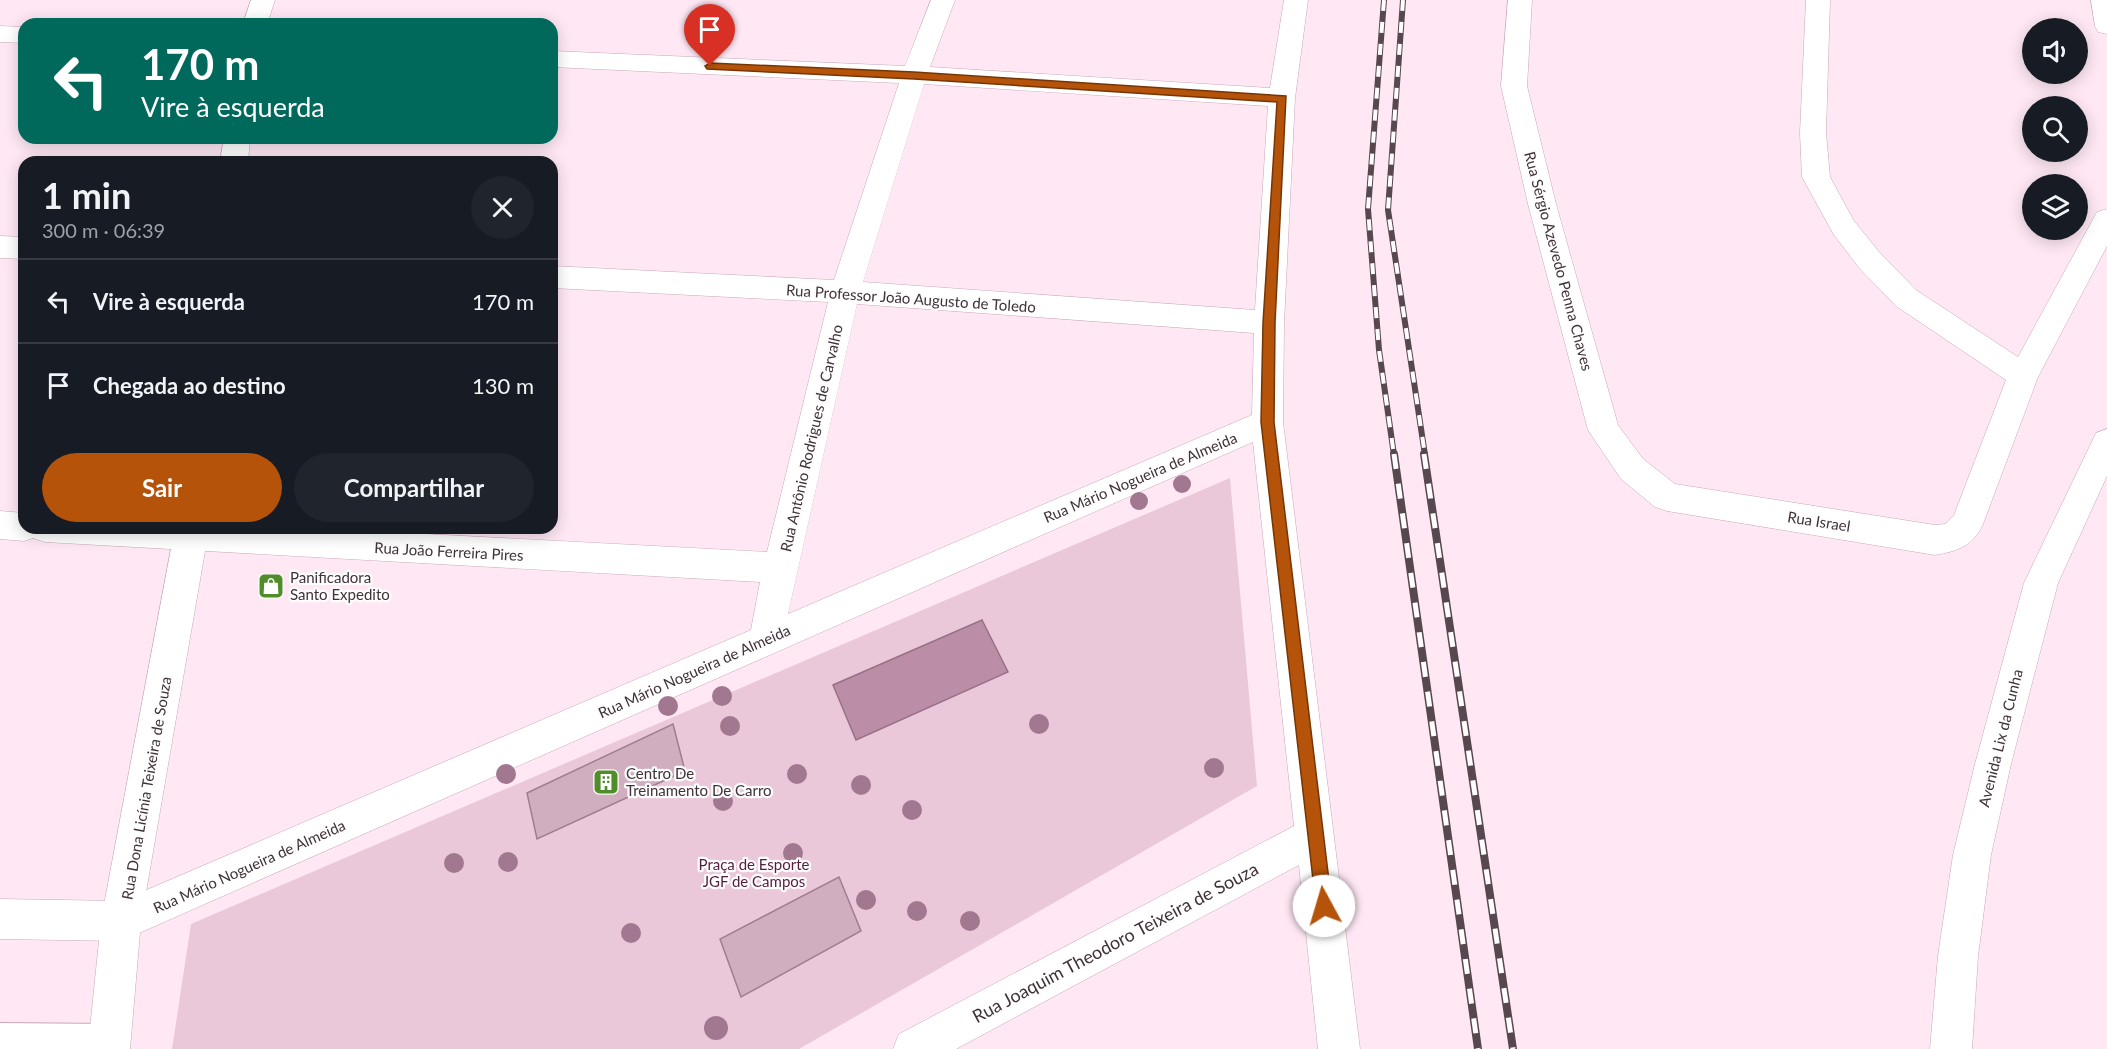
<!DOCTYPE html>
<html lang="pt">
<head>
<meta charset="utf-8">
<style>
	body { margin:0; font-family:Lato,sans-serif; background:#20242c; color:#f1f3f6; height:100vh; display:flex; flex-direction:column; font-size:22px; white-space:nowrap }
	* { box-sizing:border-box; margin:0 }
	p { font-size:20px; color:#9ea1a6 }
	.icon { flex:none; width:33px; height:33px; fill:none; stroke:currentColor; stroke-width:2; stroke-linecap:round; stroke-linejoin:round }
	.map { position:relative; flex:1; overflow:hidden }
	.details { position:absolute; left:18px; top:156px; width:540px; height:378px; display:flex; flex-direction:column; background:#171b24; border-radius:18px; box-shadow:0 3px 15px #0003 }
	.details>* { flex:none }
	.banner { position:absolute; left:18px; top:18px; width:540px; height:126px; border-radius:18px; box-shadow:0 3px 15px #0003; background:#00695c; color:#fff; overflow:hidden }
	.fabs { position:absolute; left:2022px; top:18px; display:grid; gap:12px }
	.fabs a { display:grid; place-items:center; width:66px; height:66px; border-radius:50%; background:#171b24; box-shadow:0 3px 15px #0003; font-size:30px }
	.pin { position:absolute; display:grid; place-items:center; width:51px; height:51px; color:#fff; margin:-62px -26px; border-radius:50% 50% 50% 0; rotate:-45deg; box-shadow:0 0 6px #0007 }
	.pin .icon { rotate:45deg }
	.me { position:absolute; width:66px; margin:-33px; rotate:354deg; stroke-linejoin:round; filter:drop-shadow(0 0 4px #0008) }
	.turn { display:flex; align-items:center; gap:21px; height:126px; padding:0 24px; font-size:27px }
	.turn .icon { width:78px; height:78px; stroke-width:2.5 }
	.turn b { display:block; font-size:42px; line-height:51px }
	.round { display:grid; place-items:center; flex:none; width:63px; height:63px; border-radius:32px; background:#20242c }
	.head { display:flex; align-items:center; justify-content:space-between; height:102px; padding:0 24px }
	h1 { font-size:36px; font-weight:700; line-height:45px }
	.primary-button { display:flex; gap:12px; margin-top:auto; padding:12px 24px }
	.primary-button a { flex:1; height:69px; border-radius:36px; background:#b45309; color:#fff; font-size:24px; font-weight:700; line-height:69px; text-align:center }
	.primary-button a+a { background:#20242c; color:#f1f3f6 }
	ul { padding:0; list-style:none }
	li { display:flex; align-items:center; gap:18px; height:84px; padding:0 24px; border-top:2px solid #363941 }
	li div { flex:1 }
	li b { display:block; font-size:22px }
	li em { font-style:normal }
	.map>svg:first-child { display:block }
	.green { fill:#eac8da }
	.water { fill:#bc8da6; stroke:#977286; stroke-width:1.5 }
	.building { fill:#d0adbf; stroke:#9f7e8f; stroke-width:1.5 }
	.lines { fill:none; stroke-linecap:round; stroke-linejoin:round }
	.lane-casing { stroke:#c9a7b9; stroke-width:2 }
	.street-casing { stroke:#c9a7b9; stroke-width:1 }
	.secondary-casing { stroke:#c9a7b9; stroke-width:1 }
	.highway-casing { stroke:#c9a7b9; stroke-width:1 }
	.lane { fill:#fff; fill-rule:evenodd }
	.street { fill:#fff; fill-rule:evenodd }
	.secondary { fill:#fff; fill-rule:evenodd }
	.highway { fill:#fff; fill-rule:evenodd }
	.rail-far1-casing { stroke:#574850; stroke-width:6 }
	.rail-casing { stroke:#574850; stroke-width:8 }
	.rail-far1 { stroke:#fdfdfd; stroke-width:4; stroke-dasharray:11; stroke-linecap:butt }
	.rail { stroke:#fdfdfd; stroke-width:5; stroke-dasharray:15; stroke-linecap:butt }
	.tree { fill:#a27891 }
	.route { fill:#b45309; stroke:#753606; stroke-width:1.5 }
	.labels { text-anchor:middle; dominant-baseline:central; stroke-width:4.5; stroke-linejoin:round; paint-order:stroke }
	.street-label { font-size:15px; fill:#40323a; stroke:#fdfdfd }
	.poi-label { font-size:15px; fill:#40323a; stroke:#fdfdfd; text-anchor:start }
	.park-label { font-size:15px; fill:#561d40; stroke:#fdfdfd }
	.near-street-label { font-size:18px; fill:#40323a; stroke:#fdfdfd }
</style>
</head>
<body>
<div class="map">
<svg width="2107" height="1049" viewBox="0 0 2107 1049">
	<rect width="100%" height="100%" fill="#ffe8f4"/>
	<!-- green -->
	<path class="green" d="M1230,478L1257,786L799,1049H172L191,924Z"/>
	<!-- water -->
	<path class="water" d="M982,620L1008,672L856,740L833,685Z"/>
	<!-- building -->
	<path class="building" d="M673,724L685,771L537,839L527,793Z
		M839,877L861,931L741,997L720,939Z"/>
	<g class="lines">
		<!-- lane casing -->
		<g class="lane-casing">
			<path id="lane" d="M0,1023L111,1024L122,1028L126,1039L122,1049H0Z"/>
		</g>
		<!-- street casing -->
		<g class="street-casing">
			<path id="street" d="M931,0H955L930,67L1270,88L1284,0H1308L1295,98L1284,323L1283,422L1360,1049H1318L1299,865L956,1049H893L899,1034L1294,826L1253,442L121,941L0,939V899L121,901L751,630L760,582L45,542L33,538L24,541L0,539V511L24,513V528H312L767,552L828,302L552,288V266L834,280L899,83L552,67V51L905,66ZM924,84L1268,106L1255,310L863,282ZM857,304L1254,333L1252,415L788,614Z
				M1508,0H1532L1527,86L1556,204L1618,425L1643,459L1675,484L1935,525L1945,524L1954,515L2006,380L1896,306L1860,269L1834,235L1802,177L1800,133L1806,0H1830L1826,133L1830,177L1854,221L1880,253L1916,290L2018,357L2097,212L2107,209V246L2038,377L1983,524C1973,546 1958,551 1935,555L1667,511L1655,507L1621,479L1588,430L1528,204L1501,86Z
				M2091,0H2107V34L2098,32L2095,26Z
				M0,26L24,27V43L0,42Z
				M0,236L24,237V259L0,258Z"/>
		</g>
		<!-- secondary casing -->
		<g class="secondary-casing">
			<path id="secondary" d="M251,0H275L267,24H243Z
				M224,138H250L248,162H220Z
				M175,528H209L141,921L130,1049H88L101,921Z"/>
		</g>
		<!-- highway casing -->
		<g class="highway-casing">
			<path id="highway" d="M2107,429V476L2058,583L2011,764L1991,855L1978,956L1972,1049H1930L1938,956L1953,855L1975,764L2024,583L2096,433Z"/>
		</g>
		<!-- lane -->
		<use href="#lane" class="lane"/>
		<!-- street -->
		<use href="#street" class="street"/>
		<!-- secondary -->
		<use href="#secondary" class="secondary"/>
		<!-- highway -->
		<use href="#highway" class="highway"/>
		<!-- rail-far1 casing -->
		<g class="rail-far1-casing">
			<path id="rail-far1" d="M1384,0L1368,209L1379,350L1394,455
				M1403,0L1388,210L1425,455"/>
		</g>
		<!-- rail casing -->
		<g class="rail-casing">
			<path id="rail" d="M1394,454L1478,1049
				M1424,454L1513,1049"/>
		</g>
		<!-- rail-far1 -->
		<use href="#rail-far1" class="rail-far1"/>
		<!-- rail -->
		<use href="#rail" class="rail"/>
	</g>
	<!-- trees -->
	<g class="tree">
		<circle cx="1182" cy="484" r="9"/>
		<circle cx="1139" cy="501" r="9"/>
		<circle cx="722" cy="696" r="10"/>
		<circle cx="668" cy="706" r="10"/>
		<circle cx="1039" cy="724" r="10"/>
		<circle cx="730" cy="726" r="10"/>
		<circle cx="1214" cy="768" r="10"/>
		<circle cx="506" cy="774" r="10"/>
		<circle cx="797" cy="774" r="10"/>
		<circle cx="861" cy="785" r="10"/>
		<circle cx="723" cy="801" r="10"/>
		<circle cx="912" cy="810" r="10"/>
		<circle cx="793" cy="853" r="10"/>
		<circle cx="508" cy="862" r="10"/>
		<circle cx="454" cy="863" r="10"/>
		<circle cx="866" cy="900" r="10"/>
		<circle cx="917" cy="911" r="10"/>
		<circle cx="970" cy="921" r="10"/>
		<circle cx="631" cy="933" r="10"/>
		<circle cx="716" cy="1028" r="12"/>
	</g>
	<!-- route -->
	<path class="route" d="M710,63L914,72L1286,96L1275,323L1274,422L1332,906L1330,912L1324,914L1318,912L1316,906L1261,422L1263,323L1277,102L914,79L707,69L705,66Z"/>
	<!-- icons -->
	<defs>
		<g id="shop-square" transform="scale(1.35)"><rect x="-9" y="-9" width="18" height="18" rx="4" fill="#508c2a" stroke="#fdfdfd"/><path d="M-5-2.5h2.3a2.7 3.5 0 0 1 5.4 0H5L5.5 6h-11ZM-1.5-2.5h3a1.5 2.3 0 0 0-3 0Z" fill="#fff"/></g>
		<g id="building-square" transform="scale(1.35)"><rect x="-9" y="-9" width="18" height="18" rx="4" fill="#508c2a" stroke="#fdfdfd"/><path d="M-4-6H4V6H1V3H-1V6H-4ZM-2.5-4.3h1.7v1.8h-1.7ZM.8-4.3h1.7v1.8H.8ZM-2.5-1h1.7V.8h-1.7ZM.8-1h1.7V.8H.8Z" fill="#fff"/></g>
	</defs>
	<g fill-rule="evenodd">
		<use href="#shop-square" x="271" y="586"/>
		<use href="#building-square" x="606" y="782"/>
	</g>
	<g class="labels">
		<!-- street labels -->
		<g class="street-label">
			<text transform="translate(1559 261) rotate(75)">Rua Sérgio Azevedo Penna Chaves</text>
			<text transform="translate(911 298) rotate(4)">Rua Professor João Augusto de Toledo</text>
			<text transform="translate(811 438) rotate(-77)">Rua Antônio Rodrigues de Carvalho</text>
			<text transform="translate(1140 477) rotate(-23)">Rua Mário Nogueira de Almeida</text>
			<text transform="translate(1819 521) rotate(9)">Rua Israel</text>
			<text transform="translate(449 551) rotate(3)">Rua João Ferreira Pires</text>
			<text transform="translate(694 671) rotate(-24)">Rua Mário Nogueira de Almeida</text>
			<text transform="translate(2000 738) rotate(-76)">Avenida Lix da Cunha</text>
			<text transform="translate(146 788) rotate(-80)">Rua Dona Licínia Teixeira de Souza</text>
			<text transform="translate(249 866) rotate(-24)">Rua Mário Nogueira de Almeida</text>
		</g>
		<!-- poi labels -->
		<g class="poi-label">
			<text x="290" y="577">Panificadora<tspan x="290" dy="17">Santo Expedito</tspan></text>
			<text x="626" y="773">Centro De<tspan x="626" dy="17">Treinamento De Carro</tspan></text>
		</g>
		<!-- park labels -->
		<g class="park-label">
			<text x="754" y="864">Praça de Esporte<tspan x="754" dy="17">JGF de Campos</tspan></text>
		</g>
		<!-- near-street labels -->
		<g class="near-street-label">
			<text transform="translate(1115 942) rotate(-28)">Rua Joaquim Theodoro Teixeira de Souza</text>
		</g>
	</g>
</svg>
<div class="fabs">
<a><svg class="icon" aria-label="sound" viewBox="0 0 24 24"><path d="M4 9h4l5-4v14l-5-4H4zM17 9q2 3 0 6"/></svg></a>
<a><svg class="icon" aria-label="search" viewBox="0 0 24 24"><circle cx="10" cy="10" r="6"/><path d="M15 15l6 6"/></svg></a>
<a><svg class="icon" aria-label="layers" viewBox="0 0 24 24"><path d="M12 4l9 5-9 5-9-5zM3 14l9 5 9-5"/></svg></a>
</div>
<div class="pin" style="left:710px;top:66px;background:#d93025"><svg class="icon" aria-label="arrive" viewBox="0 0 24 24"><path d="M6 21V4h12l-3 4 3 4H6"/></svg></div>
<svg class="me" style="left:1324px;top:906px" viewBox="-20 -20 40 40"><circle r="19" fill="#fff"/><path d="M0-13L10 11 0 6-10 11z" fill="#b45309"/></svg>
<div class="banner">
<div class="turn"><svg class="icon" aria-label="left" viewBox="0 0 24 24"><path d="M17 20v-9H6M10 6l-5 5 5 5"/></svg><div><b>170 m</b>Vire à esquerda</div></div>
</div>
<section class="details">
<div class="head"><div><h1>1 min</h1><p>300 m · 06:39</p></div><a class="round"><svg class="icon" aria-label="close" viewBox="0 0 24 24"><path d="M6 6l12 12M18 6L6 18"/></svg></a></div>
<ul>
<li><svg class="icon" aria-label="left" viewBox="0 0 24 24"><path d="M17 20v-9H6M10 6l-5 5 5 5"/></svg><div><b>Vire à esquerda</b></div><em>170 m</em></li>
<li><svg class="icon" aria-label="arrive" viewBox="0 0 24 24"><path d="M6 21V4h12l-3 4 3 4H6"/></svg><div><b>Chegada ao destino</b></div><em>130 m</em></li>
</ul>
<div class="primary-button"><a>Sair</a><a>Compartilhar</a></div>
</section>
</div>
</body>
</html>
